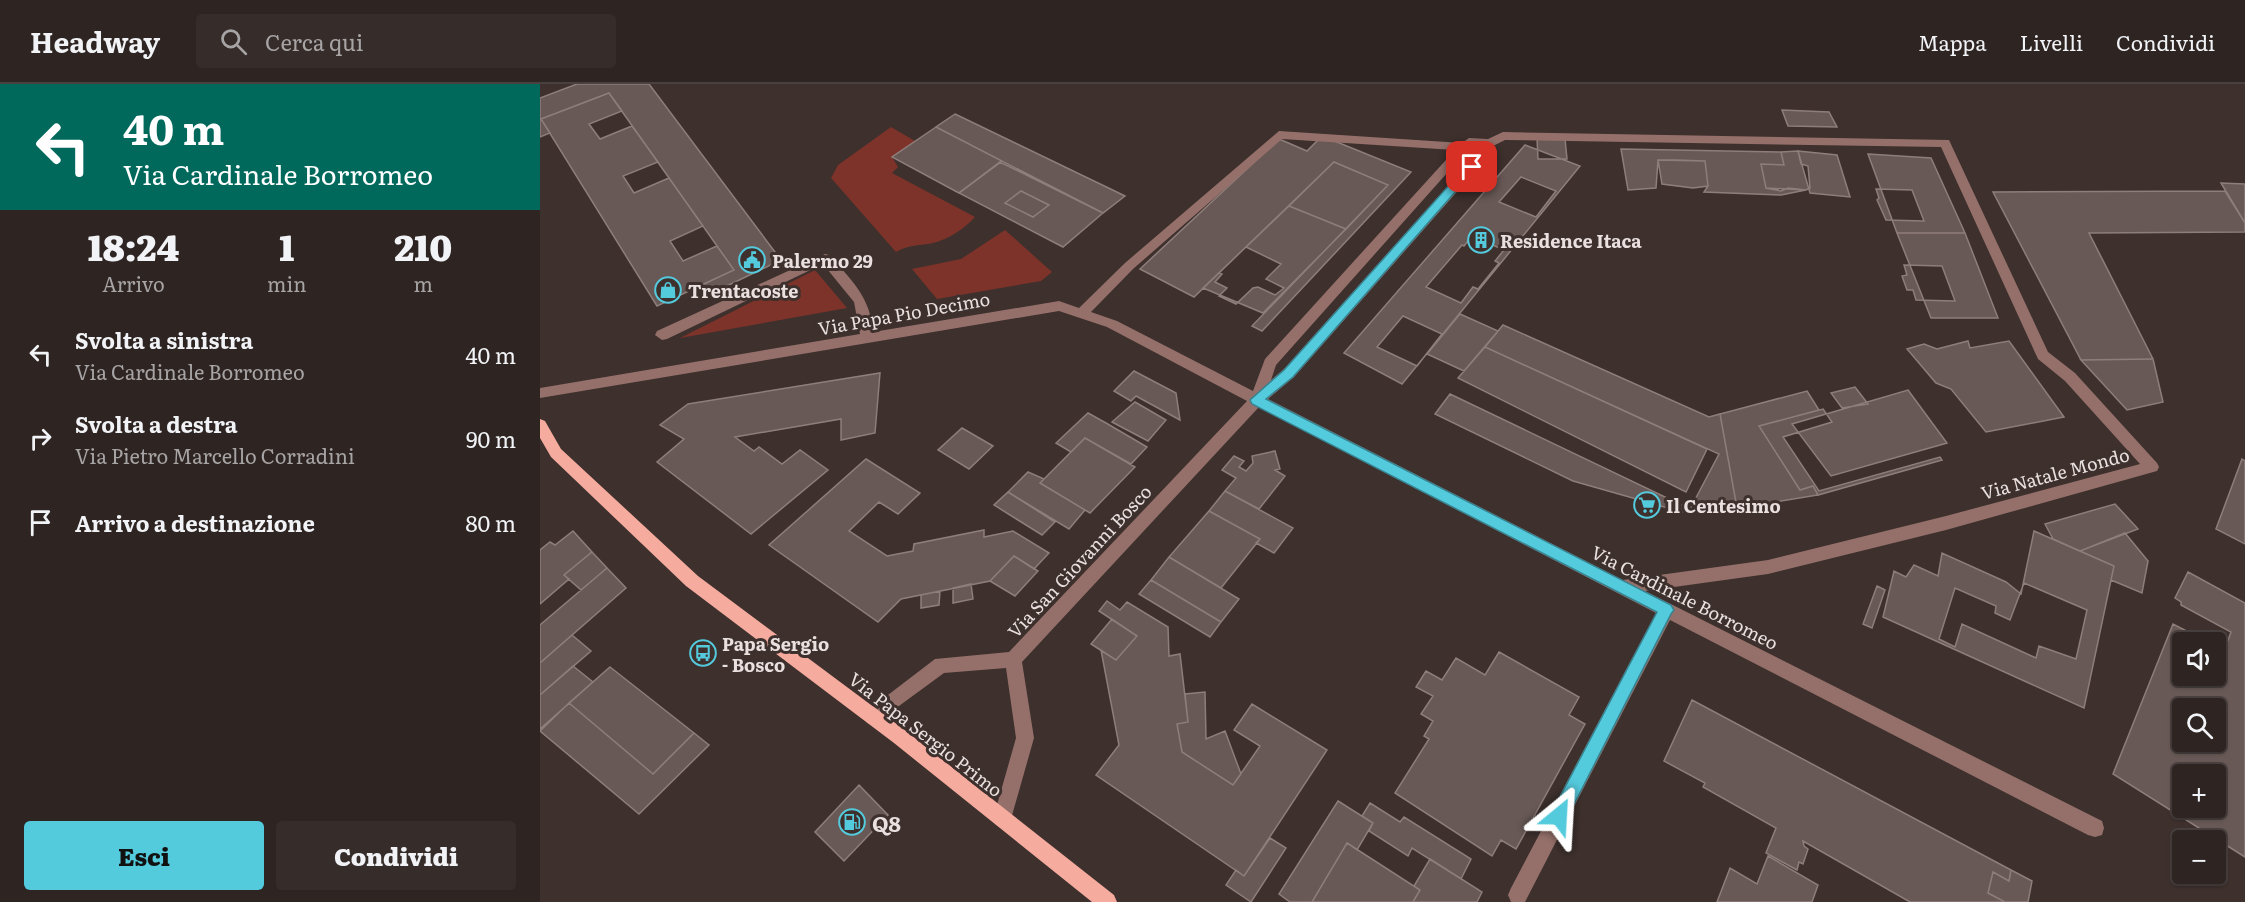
<!DOCTYPE html>
<html lang="it">
<head>
<meta charset="utf-8">
<style>
	body { margin:0; font-family:Literata,serif; background:#362c2a; color:#f1f3f6; height:100vh; display:flex; flex-direction:column; font-size:22px; white-space:nowrap }
	* { box-sizing:border-box; margin:0 }
	p { font-size:20px; color:#a7a4a5 }
	.icon { flex:none; width:33px; height:33px; fill:none; stroke:currentColor; stroke-width:2; stroke-linecap:round; stroke-linejoin:round }
	.map { position:relative; flex:1; overflow:hidden }
	.drawer { display:flex; flex-direction:column; background:#2e2422; width:540px }
	.drawer>* { flex:none }
	.hud { background:#00695c; color:#fff; overflow:hidden }
	.controls { position:absolute; left:1632px; top:548px; display:grid; gap:12px }
	.controls a { display:grid; place-items:center; width:54px; height:54px; border-radius:6px; background:#2e2422; box-shadow:0 2px 4px #0004,0 0 0 2px #494140; font-size:30px }
	.pin { position:absolute; display:grid; place-items:center; width:51px; height:51px; color:#fff; margin:-26px; border-radius:12px; box-shadow:0 3px 9px #0006 }
	.me { position:absolute; width:66px; margin:-33px; rotate:27deg; stroke-linejoin:round; filter:drop-shadow(0 0 4px #0008) }
	.turn { display:flex; align-items:center; gap:21px; height:126px; padding:0 24px; font-size:27px }
	.turn .icon { width:78px; height:78px; stroke-width:2.5 }
	.turn b { display:block; font-size:42px; line-height:51px }
	.eta { display:flex; justify-content:space-evenly; align-items:center; height:102px; text-align:center }
	.eta b { font-size:36px; font-weight:800; line-height:42px }
	.cta { display:flex; gap:12px; margin-top:auto; padding:12px 24px }
	.cta a { flex:1; height:69px; border-radius:6px; background:#54cadd; color:#111; font-size:24px; font-weight:800; line-height:69px; text-align:center }
	.cta a+a { background:#362c2a; color:#f1f3f6 }
	ul { padding:0; list-style:none }
	li { display:flex; align-items:center; gap:18px; height:84px; padding:0 24px }
	li div { flex:1 }
	li b { display:block; font-size:22px }
	li em { font-style:normal }
	header { display:flex; align-items:center; gap:36px; box-sizing:border-box; height:84px; padding:0 30px; background:#2e2422; border-bottom:2px solid #494140 }
	header strong { font-size:28px }
	nav { display:flex; gap:33px; margin-inline-start:auto; font-size:21px }
	.search { width:420px; height:54px; background:#362c2a; display:flex; align-items:center; gap:15px; box-sizing:border-box; padding:0 21px; border-radius:6px; color:#a7a4a5; font-size:22px }
	main { display:flex; flex:1; min-height:0 }
	.map>svg:first-child { display:block }
	.green { fill:#7e332a }
	.building { fill:#685956; stroke:#8e7e7b; stroke-width:1.5; fill-rule:evenodd }
	.lines { fill:none; stroke-linecap:round; stroke-linejoin:round }
	.minor { fill:#95706a; fill-rule:evenodd }
	.major { fill:#f5ab9e; fill-rule:evenodd }
	.route { fill:#54cadd; stroke:#378390; stroke-width:1.5 }
	.labels { text-anchor:middle; dominant-baseline:central; stroke-width:6; stroke-linejoin:round; paint-order:stroke }
	.poi-label { font-size:18px; font-weight:bold; fill:#e9e0df; stroke:#3d302d; text-anchor:start }
	.street-label { font-size:18px; fill:#e9e0df; stroke:#3d302d }
	.near-poi-label { font-size:21px; font-weight:bold; fill:#e9e0df; stroke:#3d302d; text-anchor:start }
</style>
</head>
<body>
<header>
<strong>Headway</strong>
<div class="search"><svg class="icon" aria-label="search" viewBox="0 0 24 24"><circle cx="10" cy="10" r="6"/><path d="M15 15l6 6"/></svg>Cerca qui</div>
<nav><a>Mappa</a><a>Livelli</a><a>Condividi</a></nav>
</header>
<main>
<section class="drawer">
<div class="hud">
<div class="turn"><svg class="icon" aria-label="left" viewBox="0 0 24 24"><path d="M17 20v-9H6M10 6l-5 5 5 5"/></svg><div><b>40 m</b>Via Cardinale Borromeo</div></div>
</div>
<div class="eta">
<div><b>18:24</b><p>Arrivo</p></div>
<div><b>1</b><p>min</p></div>
<div><b>210</b><p>m</p></div>
</div>
<ul>
<li><svg class="icon" aria-label="left" viewBox="0 0 24 24"><path d="M17 20v-9H6M10 6l-5 5 5 5"/></svg><div><b>Svolta a sinistra</b><p>Via Cardinale Borromeo</p></div><em>40 m</em></li>
<li><svg class="icon" aria-label="right" viewBox="0 0 24 24"><path d="M7 20v-9h11M14 6l5 5-5 5"/></svg><div><b>Svolta a destra</b><p>Via Pietro Marcello Corradini</p></div><em>90 m</em></li>
<li><svg class="icon" aria-label="arrive" viewBox="0 0 24 24"><path d="M6 21V4h12l-3 4 3 4H6"/></svg><div><b>Arrivo a destinazione</b></div><em>80 m</em></li>
</ul>
<div class="cta"><a>Esci</a><a>Condividi</a></div>
</section>
<div class="map">
<svg width="1705" height="818" viewBox="0 0 1705 818">
	<rect width="100%" height="100%" fill="#3d302d"/>
	<!-- green -->
	<path class="green" d="M351,43L375,57L352,73L358,83L352,89L435,133C424,145 409,155 393,159C380,162 369,160 356,168L291,94L298,81Z
		M465,146L512,188L501,197L397,215L372,185L421,175Z
		M275,186L307,224L140,254Z"/>
	<!-- building -->
	<path class="building" d="M37,0H109L241,176L166,212L159,202L194,186L69,9L1,35L10,49L0,53V14Z
		M69,9L82,27L49,40L60,55L92,42L118,78L83,92L94,109L129,94L163,142L130,157L143,177L177,162L194,186L117,222L1,35Z
		M1242,26L1289,28L1297,43L1248,42Z
		M415,30L585,112L563,129L396,43Z
		M396,43L462,77L419,109L352,73Z
		M782,52L871,88L722,247L712,242L848,101L794,78L654,213L600,185L739,55L767,67Z
		M997,54L1025,55L1027,75H998Z
		M985,61L1040,82L862,300L804,269Z
		M1081,65L1241,68L1244,81L1221,80L1226,104L1266,106L1241,111L1164,108L1168,102L1165,77L1136,76H1118L1116,104L1088,106Z
		M1258,67L1261,80L1268,82L1270,104L1266,106L1248,104L1241,107L1226,104L1221,80L1244,81L1241,68Z
		M1258,67L1297,71L1310,113L1270,109Z
		M1328,70L1391,74L1425,149H1357Z
		M1118,76L1165,77L1168,102L1153,104L1122,100Z
		M460,78L563,129L523,163L419,109ZM481,107L509,121L493,133L465,119Z
		M794,78L848,101L806,145L749,122Z
		M981,93L1016,107L996,133L959,118Z
		M1681,99L1705,100V139Z
		M1336,105L1372,106L1384,137L1346,136L1337,116L1339,114Z
		M481,107L509,121L493,133L465,119Z
		M1685,107L1705,139V148L1549,149L1613,275L1541,276L1453,108Z
		M749,122L806,145L723,229L663,204Z
		M1357,149H1425L1458,234H1391Z
		M932,152L964,166L955,177L959,179L938,205L933,203L921,219L886,203L922,161L924,162Z
		M706,163L741,180L726,195L744,204L735,211L718,203L713,204L696,220L679,212L687,204L675,198L682,190L679,189Z
		M1364,181L1402,182L1415,217L1376,216L1373,206H1367L1362,192L1367,191Z
		M920,230L958,247L924,287L887,270Z
		M863,232L902,250L877,282L837,263Z
		M963,241L1169,333L1180,330L1197,424L1142,428L1033,397L895,330L910,310L1150,425L1179,370L945,263Z
		M1428,257L1430,264L1469,257L1524,333L1446,348L1411,305L1396,299L1367,265L1384,260L1397,265Z
		M945,263L1167,365L1146,408L918,294Z
		M1613,275L1623,318L1587,326L1541,276Z
		M594,287L636,309L640,336L596,312L591,317L574,307Z
		M340,289L335,349L301,356V335L195,353L214,367L219,363L242,380L260,366L288,386L211,450L117,378L144,355L120,341L148,320Z
		M1315,303L1328,320L1302,324L1291,309Z
		M1368,306L1407,359L1291,392L1252,340Z
		M1267,307L1279,326L1219,342L1260,406L1273,402L1278,411L1197,424L1180,330Z
		M595,318L626,336L608,357L572,338Z
		M1283,325L1292,338L1243,353L1279,407L1400,373L1402,376L1278,411L1273,402L1260,406L1219,342Z
		M548,329L566,339L607,363L591,380L545,354L531,368L516,359Z
		M422,344L453,362L429,385L398,366Z
		M545,354L595,383L550,429L500,399Z
		M735,367L740,385L735,386L745,392L719,425L685,407L696,394L682,386L694,372L704,377L699,383L706,387L713,379L712,372Z
		M326,375L380,409L358,430L339,418L309,447L347,472L373,467L374,460L444,446V453L473,447L509,469L494,485L474,472L450,497L361,515L338,538L229,461Z
		M1702,375L1705,377V460L1676,445Z
		M488,388L504,395L500,399L545,426L529,445L468,408Z
		M685,407L753,444L734,469L716,459L720,455L669,427Z
		M468,408L515,438L502,451L454,421Z
		M1575,420L1598,445L1540,467L1513,455L1505,440Z
		M669,427L720,455L681,504L629,473Z
		M33,447L52,468L24,491L29,495L0,520V466L10,458L15,461Z
		M1494,447L1574,482L1544,624L1343,533L1354,487L1366,493L1374,481L1398,492L1402,469L1466,498L1481,510Z
		M1585,449L1608,477L1602,509L1571,496L1574,482L1540,467Z
		M52,468L67,484L41,506L24,491Z
		M474,472L498,487L475,512L450,497Z
		M629,473L699,515L681,538L611,496Z
		M67,484L86,504L0,579V541Z
		M1648,488L1705,519V773L1573,690L1633,540L1668,558H1642V591H1676V562L1684,567L1691,548L1641,521V518L1635,514ZM1642,624H1676V657H1642ZM1642,690H1676V723H1642Z
		M611,496L681,538L670,553L599,510Z
		M1484,499L1547,526L1536,575L1499,562L1496,574L1422,540L1415,563L1399,555L1415,504L1456,522L1455,529L1470,536Z
		M431,500L433,515L413,519V504Z
		M1337,502L1345,506L1332,544L1323,540Z
		M400,507L399,521L381,524V511Z
		M567,517L580,526L587,518L628,543L629,572L640,570L648,638L637,640L642,668L693,701L720,662L694,646L712,620L787,666L704,792L556,691L579,661L561,566L576,576L597,552L559,527Z
		M572,535L597,552L576,576L551,560Z
		M32,551L51,567L0,611V579Z
		M959,568L1039,613L1029,631L1045,640L976,765L961,756L952,772L855,709L889,655L884,652L893,637L881,630L893,612L876,603L886,587L902,596L916,574L945,591Z
		M33,582L53,598L0,645V611Z
		M70,583L154,649L113,690L29,619Z
		M665,608L666,655L685,647L701,690L693,701L642,668L637,640L648,638L645,610Z
		M1152,616L1471,786L1469,797L1453,788L1448,809L1465,818H1370L1263,757L1264,762L1268,765L1263,780L1259,778L1257,786L1226,769L1236,744L1163,703L1165,699L1124,677Z
		M29,619L113,690L154,649L169,661L99,730L0,647Z
		M319,701L348,731L304,777L275,748Z
		M798,717L833,739L817,766L807,759L772,818H750L739,810Z
		M830,719L860,738L864,733L931,775L921,795L872,764L868,772L829,747L833,739L822,732Z
		M730,754L746,764L711,818L686,801L696,786L704,792Z
		M807,759L880,806L873,818H772Z
		M1228,772L1278,801L1272,818H1177L1190,784L1217,800Z
		M890,775L942,808L937,818H873L880,806L874,802Z
		M1471,786L1492,797L1488,818H1465L1448,809L1453,788L1469,797Z"/>
	<g class="lines">
		<!-- minor -->
		<path class="minor" d="M739,47L922,59L929,54L948,55L963,48L1409,56L1508,268L1535,289L1617,379L1619,383L1617,387L1406,446L1228,490L1105,507L1562,737L1564,744L1562,751L1555,753L1548,751L1130,536L985,818H971L968,811L971,804L1116,529L719,323L482,578L494,654L471,735L468,741L462,744L456,741L453,735L476,654L466,584L404,589L333,641L327,639L324,633L327,627L395,575L469,568L707,317L567,243L519,227L0,314V304L320,250L314,218L283,180L127,255L122,256L115,251L117,247L285,170L289,171C311,195 331,214 333,248L519,217L539,224L585,179ZM742,55L915,66L725,275L713,307L577,237L551,228L593,185ZM965,56L1401,63L1498,275L1525,297L1600,380L1406,432L1228,476L1083,496L728,315L754,293L951,69L953,62ZM932,61H941V65L744,285L731,296L736,281Z"/>
		<!-- major -->
		<path class="major" d="M0,335L5,337L21,365L158,492L366,647L574,811L577,818H552L354,659L146,502L11,373L0,354Z"/>
	</g>
	<!-- route -->
	<path class="route" d="M928,80L937,83L753,293L726,315L1131,521L1134,526L1131,530L1025,738L1019,740L1013,738L1011,732L1013,726L1117,528L712,320L710,316L744,286Z"/>
	<!-- icons -->
	<defs>
		<g id="building-ring" transform="scale(1.35)"><circle r="9.5" fill="#3d302d" stroke="#54cadd" stroke-width="1.5"/><path d="M-4-6H4V6H1V3H-1V6H-4ZM-2.5-4.3h1.7v1.8h-1.7ZM.8-4.3h1.7v1.8H.8ZM-2.5-1h1.7V.8h-1.7ZM.8-1h1.7V.8H.8Z" fill="#54cadd"/></g>
		<g id="civic-ring" transform="scale(1.35)"><circle r="9.5" fill="#3d302d" stroke="#54cadd" stroke-width="1.5"/><path d="M-.6-6.5H3V-4.5H.6V-3L4-1V1h2V6H-6V1h2V-1L-.6-3ZM-1.2 2.5V6h2.4V2.5Z" fill="#54cadd"/></g>
		<g id="shop-ring" transform="scale(1.35)"><circle r="9.5" fill="#3d302d" stroke="#54cadd" stroke-width="1.5"/><path d="M-5-2.5h2.3a2.7 3.5 0 0 1 5.4 0H5L5.5 6h-11ZM-1.5-2.5h3a1.5 2.3 0 0 0-3 0Z" fill="#54cadd"/></g>
		<g id="supermarket-ring" transform="scale(1.35)"><circle r="9.5" fill="#3d302d" stroke="#54cadd" stroke-width="1.5"/><path d="M-6-5.5h2.5l.6 2H6L4.5 2H-2.5L-4.4-4H-6ZM-1.5 3.2a1.3 1.3 0 1 0 .1 0ZM3 3.2a1.3 1.3 0 1 0 .1 0Z" fill="#54cadd"/></g>
		<g id="bus-ring" transform="scale(1.35)"><circle r="9.5" fill="#3d302d" stroke="#54cadd" stroke-width="1.5"/><path d="M-5-6H5V4H4V6H2V4H-2V6H-4V4H-5ZM-3.5-4V0h7V-4ZM-3.5 1.2v1.5H-2V1.2ZM2 1.2v1.5H3.5V1.2Z" fill="#54cadd"/></g>
		<g id="fuel-ring" transform="scale(1.35)"><circle r="9.5" fill="#3d302d" stroke="#54cadd" stroke-width="1.5"/><path d="M-5.5-6h7V0h2V4h1.3V-2.5L3-4.5l.8-.8L6-3V5H2.5V1h-1V6h-7ZM-4.2-4.7v3.2H.2V-4.7Z" fill="#54cadd"/></g>
	</defs>
	<g fill-rule="evenodd">
		<use href="#building-ring" x="941" y="156"/>
		<use href="#civic-ring" x="212" y="176"/>
		<use href="#shop-ring" x="128" y="206"/>
		<use href="#supermarket-ring" x="1107" y="421"/>
		<use href="#bus-ring" x="163" y="569"/>
		<use href="#fuel-ring" x="312" y="738"/>
	</g>
	<g class="labels">
		<!-- poi labels -->
		<g class="poi-label">
			<text x="960" y="156">Residence Itaca</text>
			<text x="232" y="176">Palermo 29</text>
			<text x="148" y="206">Trentacoste</text>
			<text x="1126" y="421">Il Centesimo</text>
			<text x="182" y="559">Papa Sergio<tspan x="182" dy="21">- Bosco</tspan></text>
		</g>
		<!-- street labels -->
		<g class="street-label">
			<text transform="translate(364 229) rotate(-10)">Via Papa Pio Decimo</text>
			<text transform="translate(1515 389) rotate(-15)">Via Natale Mondo</text>
			<text transform="translate(539 477) rotate(-47)">Via San Giovanni Bosco</text>
			<text transform="translate(1145 513) rotate(27)">Via Cardinale Borromeo</text>
			<text transform="translate(386 650) rotate(38)">Via Papa Sergio Primo</text>
		</g>
		<!-- near-poi labels -->
		<g class="near-poi-label">
			<text x="332" y="738">Q8</text>
		</g>
	</g>
</svg>
<div class="controls">
<a><svg class="icon" aria-label="sound" viewBox="0 0 24 24"><path d="M4 9h4l5-4v14l-5-4H4zM17 9q2 3 0 6"/></svg></a>
<a><svg class="icon" aria-label="search" viewBox="0 0 24 24"><circle cx="10" cy="10" r="6"/><path d="M15 15l6 6"/></svg></a>
<a>+</a>
<a>−</a>
</div>
<div class="pin" style="left:932px;top:83px;background:#d93025"><svg class="icon" aria-label="arrive" viewBox="0 0 24 24"><path d="M6 21V4h12l-3 4 3 4H6"/></svg></div>
<svg class="me" style="left:1019px;top:732px" viewBox="-20 -20 40 40"><path d="M0-17L14 15 0 8-14 15z" fill="#54cadd" stroke="#fff" stroke-width="4"/></svg>
</div>
</main>
</body>
</html>
